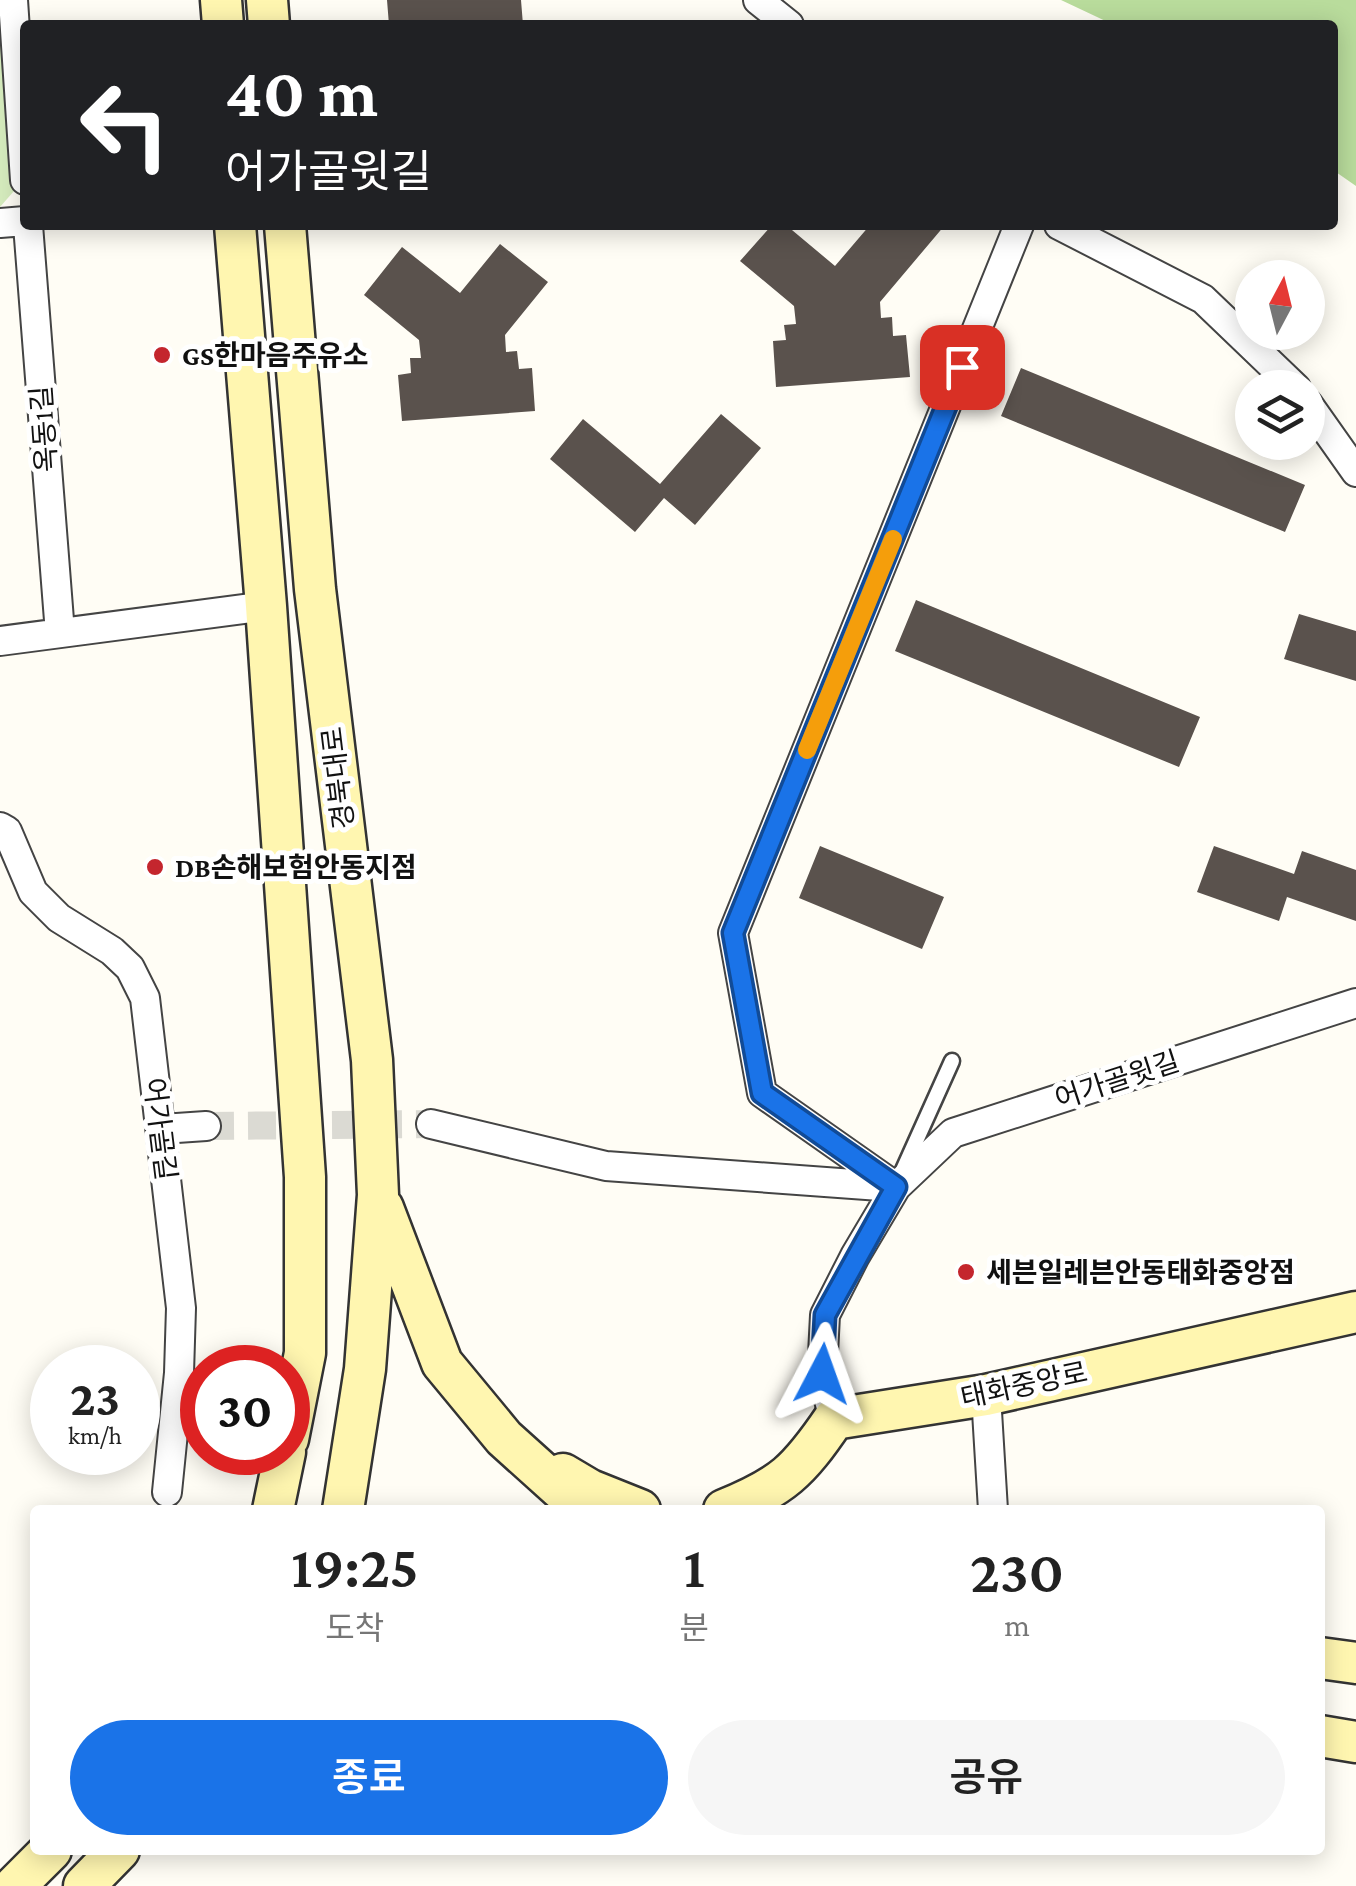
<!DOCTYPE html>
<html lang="ko">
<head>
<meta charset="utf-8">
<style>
	body { margin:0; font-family:"Crimson Pro","Noto Sans KR",serif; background:#f6f6f6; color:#222; height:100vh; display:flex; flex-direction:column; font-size:38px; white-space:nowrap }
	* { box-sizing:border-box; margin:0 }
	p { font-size:32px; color:#767676 }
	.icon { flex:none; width:55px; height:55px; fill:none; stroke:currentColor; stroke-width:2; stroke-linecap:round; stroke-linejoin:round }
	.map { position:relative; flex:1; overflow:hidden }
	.side { position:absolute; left:30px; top:1505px; width:1295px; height:350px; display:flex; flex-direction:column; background:#fff; border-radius:10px; box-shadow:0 5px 25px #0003 }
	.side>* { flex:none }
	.top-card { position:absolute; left:20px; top:20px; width:1318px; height:210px; border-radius:10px; box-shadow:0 5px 25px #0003; background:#202124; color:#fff; overflow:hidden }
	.needle { width:65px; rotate:7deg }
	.controls { position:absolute; left:1235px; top:260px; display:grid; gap:20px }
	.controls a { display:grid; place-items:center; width:90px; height:90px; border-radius:50%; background:#fff; box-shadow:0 5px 25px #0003; font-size:50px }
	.speed { position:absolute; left:30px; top:1345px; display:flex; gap:20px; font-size:50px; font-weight:700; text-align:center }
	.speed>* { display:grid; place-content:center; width:130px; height:130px; border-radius:50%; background:#fff; box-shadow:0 5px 25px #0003; line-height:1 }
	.speed small { font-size:25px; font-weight:400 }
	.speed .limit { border:15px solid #d22; background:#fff; color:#111 }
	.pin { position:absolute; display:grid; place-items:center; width:85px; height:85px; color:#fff; margin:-42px; border-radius:20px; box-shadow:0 5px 15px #0006 }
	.me { position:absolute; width:110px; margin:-55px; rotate:4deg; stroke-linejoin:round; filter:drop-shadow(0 0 8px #0008) }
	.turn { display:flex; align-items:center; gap:35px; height:210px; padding:0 40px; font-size:45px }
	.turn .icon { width:130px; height:130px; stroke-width:2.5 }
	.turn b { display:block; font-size:70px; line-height:85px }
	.eta { display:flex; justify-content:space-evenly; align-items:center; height:170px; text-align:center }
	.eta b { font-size:60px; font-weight:600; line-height:70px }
	.cta { display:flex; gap:20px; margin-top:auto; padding:20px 40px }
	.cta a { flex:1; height:115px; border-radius:60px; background:#1a73e8; color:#fff; font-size:40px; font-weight:600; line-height:115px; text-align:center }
	.cta a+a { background:#f6f6f6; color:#222 }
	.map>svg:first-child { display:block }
	.green { fill:#d5ebbd }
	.forest { fill:#b9dc9c }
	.building { fill:#5a524d }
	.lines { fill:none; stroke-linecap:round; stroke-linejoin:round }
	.street-tunnel { stroke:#dbdad3; stroke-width:28; stroke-dasharray:28 14; stroke-linecap:butt }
	.lane-casing { stroke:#444; stroke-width:19 }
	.street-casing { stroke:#444; stroke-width:32 }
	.secondary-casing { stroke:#333; stroke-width:45 }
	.lane { stroke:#fff; stroke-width:14 }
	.street { stroke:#fff; stroke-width:28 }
	.secondary { stroke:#fff6b0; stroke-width:40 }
	.route-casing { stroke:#114b97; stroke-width:25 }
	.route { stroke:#1a73e8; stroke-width:18 }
	.slow { stroke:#f59e0b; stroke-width:18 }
	.poi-dot { fill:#c4262e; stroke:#fff; stroke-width:4 }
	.labels { text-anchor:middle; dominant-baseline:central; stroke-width:10; stroke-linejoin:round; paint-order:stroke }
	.poi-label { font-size:28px; font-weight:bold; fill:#111; stroke:#fff; text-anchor:start }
	.street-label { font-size:28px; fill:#111; stroke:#fff }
</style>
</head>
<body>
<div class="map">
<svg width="1356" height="1886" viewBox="0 0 1356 1886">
	<rect width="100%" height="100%" fill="#fffdf5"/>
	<!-- green -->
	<path class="green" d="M0,7L4,10L14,191L0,207Z"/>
	<!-- forest -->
	<path class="forest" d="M1061,0H1356V186L1333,170L1332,25H1114Z"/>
	<!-- building -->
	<path class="building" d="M387,0H521L523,25H389Z
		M772,225H786L835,266L870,225H945L880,302L881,318L892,317L893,336L906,335L910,377L776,387L773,341L786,340L784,325L796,324L794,306L740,261Z
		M500,244L548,282L505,335L506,352L517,351L519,369L532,368L535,411L402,421L398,375L411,373L410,358H421L419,340L364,295L402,247L460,293Z
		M1021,368L1305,485L1285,532L1001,416Z
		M721,414L761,448L695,525L664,498L635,532L550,459L583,419L660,484Z
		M916,600L1200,717L1179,767L895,651Z
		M1299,614L1356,631V681L1284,659Z
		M820,846L944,897L922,949L799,898Z
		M1214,846L1294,874L1302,851L1356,870V921L1287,897L1279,921L1197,892Z"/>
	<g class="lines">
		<!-- street-tunnel -->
		<path class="street-tunnel" d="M206,1126L431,1124"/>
		<!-- lane casing -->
		<g class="lane-casing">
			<path id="lane" d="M903,1170L952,1061"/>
		</g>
		<!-- street casing -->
		<g class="street-casing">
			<path id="street" d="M13,0L25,180
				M758,0L789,25
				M0,223L25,221
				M28,225L60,633
				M1059,225L1203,299L1296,388
				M1308,404L1356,472
				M0,641L266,606
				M0,827L7,831L33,892L59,918L112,951L130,968L145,998L181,1308L179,1373L167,1492
				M431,1124L606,1166L894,1187
				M162,1129L206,1126
				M896,1187L762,1093L733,933L1019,225
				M986,1395L993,1510
				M834,1419L822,1374L825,1315L855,1256L896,1187L953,1133L1356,1003"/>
		</g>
		<!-- secondary casing -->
		<g class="secondary-casing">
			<path id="secondary" d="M221,0L223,25
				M267,0L269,25
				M235,225L266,606L305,1177V1353L288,1439
				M285,225L315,589L372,1060L378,1195L365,1369L343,1510
				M383,1208L442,1363L504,1438L584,1510
				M563,1474L590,1490L640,1510
				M273,1510L285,1452
				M724,1510C783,1486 798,1472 834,1419L986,1395L1356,1312
				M1320,1658L1356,1663
				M1320,1736L1356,1742
				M15,1886L51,1850
				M84,1886L119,1850"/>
		</g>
		<!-- lane -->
		<use href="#lane" class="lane"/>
		<!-- street -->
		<use href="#street" class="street"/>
		<!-- secondary -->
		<use href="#secondary" class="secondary"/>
	</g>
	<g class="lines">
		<!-- route casing -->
		<g class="route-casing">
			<path id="route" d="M822,1374L825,1315L896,1187L762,1093L733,933L962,367"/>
		</g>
		<!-- route -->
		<use href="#route" class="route"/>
		<!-- slow -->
		<path class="slow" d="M807,750L893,539"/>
	</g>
	<!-- markers -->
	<g class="poi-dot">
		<circle cx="162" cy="355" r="10"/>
		<circle cx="155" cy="867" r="10"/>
		<circle cx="966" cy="1272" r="10"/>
	</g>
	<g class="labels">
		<!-- poi labels -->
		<g class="poi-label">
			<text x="182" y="355">GS한마음주유소</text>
			<text x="175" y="867">DB손해보험안동지점</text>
			<text x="986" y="1272">세븐일레븐안동태화중앙점</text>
		</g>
		<!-- street labels -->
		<g class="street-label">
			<text transform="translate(44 429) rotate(-94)">옥동1길</text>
			<text transform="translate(338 778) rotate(-97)">경북대로</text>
			<text transform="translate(1117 1080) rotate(-18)">어가골윗길</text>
			<text transform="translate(160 1129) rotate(83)">어가골길</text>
			<text transform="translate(1024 1385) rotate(-12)">태화중앙로</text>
		</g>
	</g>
</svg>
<div class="controls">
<a><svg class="needle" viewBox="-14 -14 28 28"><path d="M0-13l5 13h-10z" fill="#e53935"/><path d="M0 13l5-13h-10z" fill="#767676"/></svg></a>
<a><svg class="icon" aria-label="layers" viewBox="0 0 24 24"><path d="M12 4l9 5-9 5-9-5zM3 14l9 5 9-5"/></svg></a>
</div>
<div class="speed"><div>23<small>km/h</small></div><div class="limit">30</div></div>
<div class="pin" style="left:962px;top:367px;background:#d93025"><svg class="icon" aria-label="arrive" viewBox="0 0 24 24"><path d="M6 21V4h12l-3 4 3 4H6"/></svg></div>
<svg class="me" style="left:822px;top:1374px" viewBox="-20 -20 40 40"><path d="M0-17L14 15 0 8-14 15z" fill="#1a73e8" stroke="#fff" stroke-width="4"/></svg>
<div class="top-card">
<div class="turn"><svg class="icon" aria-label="left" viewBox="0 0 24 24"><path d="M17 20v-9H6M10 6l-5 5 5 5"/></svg><div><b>40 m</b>어가골윗길</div></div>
</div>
<section class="side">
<div class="eta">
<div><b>19:25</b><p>도착</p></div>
<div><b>1</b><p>분</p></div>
<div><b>230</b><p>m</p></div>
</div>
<div class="cta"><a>종료</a><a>공유</a></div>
</section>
</div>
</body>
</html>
